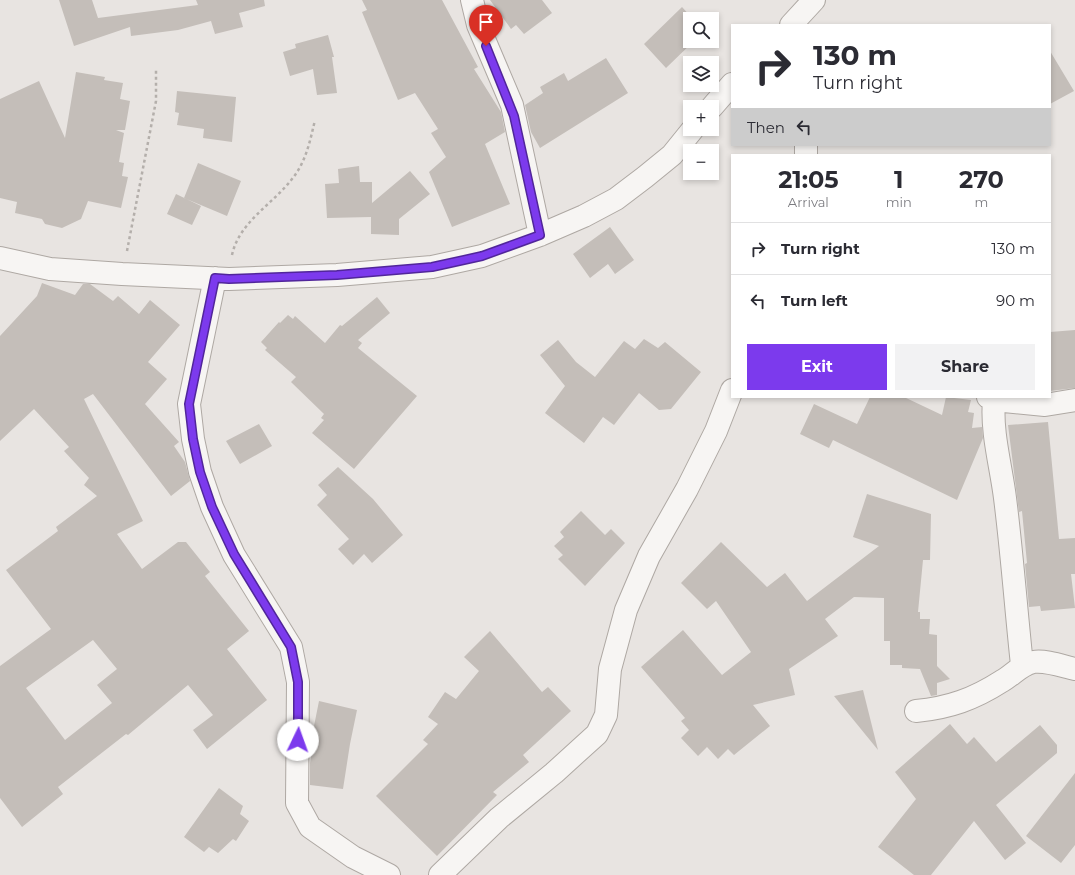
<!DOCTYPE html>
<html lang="en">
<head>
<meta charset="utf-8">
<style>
	body { margin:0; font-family:Montserrat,sans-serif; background:#f2f2f3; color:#2b2b33; height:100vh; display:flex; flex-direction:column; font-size:15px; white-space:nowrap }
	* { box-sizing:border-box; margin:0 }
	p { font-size:13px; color:#7c7c81 }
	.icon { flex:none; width:22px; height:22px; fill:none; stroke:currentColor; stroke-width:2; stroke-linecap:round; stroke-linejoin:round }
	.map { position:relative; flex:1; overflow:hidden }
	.panel { position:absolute; left:731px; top:154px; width:320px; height:244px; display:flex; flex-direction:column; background:#fff; border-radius:0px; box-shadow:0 2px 6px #0003 }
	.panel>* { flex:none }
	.banner { position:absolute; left:731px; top:24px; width:320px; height:122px; border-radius:0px; box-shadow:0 2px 6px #0003; background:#fff; color:#2b2b33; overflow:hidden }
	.tools { position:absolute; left:683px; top:12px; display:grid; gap:8px }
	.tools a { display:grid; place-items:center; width:36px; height:36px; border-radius:0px; background:#fff; box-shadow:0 2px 6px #0003; font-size:20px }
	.pin { position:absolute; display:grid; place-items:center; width:34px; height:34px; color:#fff; margin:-41px -17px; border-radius:50% 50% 50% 0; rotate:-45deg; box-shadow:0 0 4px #0007 }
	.pin .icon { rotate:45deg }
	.me { position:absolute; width:44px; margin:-22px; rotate:3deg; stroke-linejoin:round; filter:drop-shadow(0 0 3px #0008) }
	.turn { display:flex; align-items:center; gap:14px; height:84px; padding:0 16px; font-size:18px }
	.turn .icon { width:52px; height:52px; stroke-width:2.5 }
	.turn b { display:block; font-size:28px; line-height:34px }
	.then { display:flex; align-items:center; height:38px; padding:0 16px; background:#0003; gap:8px; font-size:15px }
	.eta { display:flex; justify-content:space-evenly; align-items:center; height:68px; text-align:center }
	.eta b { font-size:24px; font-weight:700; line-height:28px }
	.button { display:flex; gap:8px; margin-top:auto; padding:8px 16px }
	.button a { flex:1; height:46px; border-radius:0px; background:#7c3aed; color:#fff; font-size:16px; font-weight:700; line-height:46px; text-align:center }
	.button a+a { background:#f2f2f3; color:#2b2b33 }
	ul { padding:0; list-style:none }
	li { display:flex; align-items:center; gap:12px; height:52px; padding:0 16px; border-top:1px solid #e1e1e2 }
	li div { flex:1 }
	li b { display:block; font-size:15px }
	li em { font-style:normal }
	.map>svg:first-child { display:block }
	.building { fill:#c4beb9; fill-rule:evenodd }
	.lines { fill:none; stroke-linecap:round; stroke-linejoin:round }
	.street-casing { stroke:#aea8a3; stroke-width:24 }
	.path { stroke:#b4afab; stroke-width:2.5; stroke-dasharray:3 3; stroke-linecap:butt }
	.street { stroke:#f7f5f3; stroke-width:22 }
	.route-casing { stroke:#51269a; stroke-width:10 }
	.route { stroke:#7c3aed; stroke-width:7 }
</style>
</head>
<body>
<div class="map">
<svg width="1075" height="875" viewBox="0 0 1075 875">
	<rect width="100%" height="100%" fill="#e8e4e1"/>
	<!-- building -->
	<path class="building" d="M59,0H92L98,18L198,5L196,0H264L265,6L239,13L243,27L215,34L211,21L178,30L131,36L130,27L74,46Z
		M362,0H442L478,67L474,69L501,112L505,132L485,144L510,204L452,227L429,172L446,157L431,133L438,129L415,93L398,100L362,12L367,10Z
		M490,0H542L552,13L524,34L516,25L511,29Z
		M682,7L693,19H690V41H694L666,68L644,44Z
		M328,35L334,57H332L337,93L317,95L313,69L290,76L283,52L296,48L295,44Z
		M1050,51L1074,91L1050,104Z
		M606,58L628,93L540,148L531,132L525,105L543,93L540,87L564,73L568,81Z
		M76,72L105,77L104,80L123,83L120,99L130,101L125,130H116L124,133L119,162L124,163L122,176L128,177L121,208L88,201L81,219L62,228L45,224L42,219L15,213L17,202L0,198V99L39,81L65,138Z
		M177,91L236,97L232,142L203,138L204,129L177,125L179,113L175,112Z
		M198,163L241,181L227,216L184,198Z
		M359,166L360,182H372V203L410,171L430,194L399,219V235L371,234V217L327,218L325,184L339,183L338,169Z
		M176,194L201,206L192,225L167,214Z
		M610,227L634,260L615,274L608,264L590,278L573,254Z
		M42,283L75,295L83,284H90L113,301L118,296L139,314L150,300L180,325L148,362L167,379L145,404L179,442L174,446L185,462L190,481L171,496L93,394L84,399L143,521L117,534L142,569L178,542H186L210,572L205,576L249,631L227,649L267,700L207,749L193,730L213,715L188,685L128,735L126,734L58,787L63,794L22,827L0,798V666L51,629L6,570L58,531L56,527L97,496L84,485L89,478L64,451L69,447L34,409L0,441V336L37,296ZM93,640L117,669L97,685L112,703L65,740L26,688Z
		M377,297L390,313L358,340L362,343L358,348L417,396L354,469L312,433L324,420L321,418L324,414L291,382L296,377L265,350L267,348L261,342L279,322L280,323L288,315L293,319L295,316L325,343L340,325L342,326Z
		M1075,330V388L1050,391V332Z
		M644,339L658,348L665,342L701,372L671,409L659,410L639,393L614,425L603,417L584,443L545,413L565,386L540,355L558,340L576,362L595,377L624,341L635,349Z
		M870,397H904L942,415L946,397L971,400L968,412L974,413L972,428L982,427L983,438L957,500L833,440L829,448L800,434L814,404L857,424Z
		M1048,422L1059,539L1075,538V574H1071L1075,608L1041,611L1040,606L1029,607L1025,564L1027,563L1022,511L1019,512L1008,425Z
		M259,424L272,446L240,464L226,441Z
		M338,467L373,499L403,535L372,563L364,554L353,565L338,549L349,539L317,505L327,495L318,485Z
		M867,494L931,514L930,560H923L918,612H920V619H930L929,634L937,635V666L950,679L937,683V695L931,696L920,669L902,668V665H890V641H884V598L854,597L825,619L838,636L789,669L795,695L753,705L770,726L734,755L728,749L718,759L707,747L698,756L681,738L689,730L681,721L685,718L641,667L683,630L722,675L751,652L716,601L707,609L681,583L721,542L767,587L785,573L807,601L879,546L853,537Z
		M581,511L605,535L611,529L625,543L585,586L558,559L563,555L554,546L564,537L560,532Z
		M490,631L542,692L548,687L571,711L523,755L529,762L493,792L497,795L437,856L376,796L428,744L423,740L438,724L428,717L445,692L456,699L479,671L464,657Z
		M863,690L878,750L834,696Z
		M319,701L357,710L350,744L343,789L310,785V763L314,737L312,736Z
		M950,724L967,744L974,737L996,762L1040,725L1057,745V753L996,805L1026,843L1005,860L974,821L931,875H914L878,847L916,799L895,772Z
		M1075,773V845L1061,863L1026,836Z
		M219,788L243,806L240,814L249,821L236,841L233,839L218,853L209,847L204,852L184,837Z"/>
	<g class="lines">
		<!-- street casing -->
		<g class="street-casing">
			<path id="street" d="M472,0L478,25L512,105L540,235
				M791,25L814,0
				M712,107L732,84
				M806,155V145
				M0,258L50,269L122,274L229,279L337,275L432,267L482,256L540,235L584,216L616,199L645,177L672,155L693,129
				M215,278L189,404L193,439L200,472L212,507L234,555L291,647L298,682L297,803L310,827L353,857L389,875
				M988,397L994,400L1045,405L1075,400
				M994,400C991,432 1001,466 1005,498C1012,553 1016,609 1022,665
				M916,711C949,708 974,699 1002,681C1013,675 1020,665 1033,662C1046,660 1062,666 1075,669
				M440,875L499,818L554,773L597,734L606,715L610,669L626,610L649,556L687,489L716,431L732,390"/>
		</g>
		<!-- path -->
		<path class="path" d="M127,251L156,101V68
			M232,255C239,222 273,204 292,179C306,162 310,141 315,120"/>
		<!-- street -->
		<use href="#street" class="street"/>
	</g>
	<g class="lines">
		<!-- route casing -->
		<g class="route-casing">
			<path id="route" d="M298,740V682L291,647L234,554L212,507L200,472L193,439L189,404L215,278L229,279L337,275L432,267L482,256L540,235L514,116L486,46"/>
		</g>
		<!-- route -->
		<use href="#route" class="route"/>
	</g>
</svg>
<div class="tools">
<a><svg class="icon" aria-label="search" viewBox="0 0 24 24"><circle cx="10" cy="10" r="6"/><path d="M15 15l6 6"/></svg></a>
<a><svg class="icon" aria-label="layers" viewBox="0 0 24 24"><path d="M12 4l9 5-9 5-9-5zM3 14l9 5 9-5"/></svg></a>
<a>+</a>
<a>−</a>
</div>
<div class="pin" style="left:486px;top:46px;background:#d93025"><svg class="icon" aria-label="arrive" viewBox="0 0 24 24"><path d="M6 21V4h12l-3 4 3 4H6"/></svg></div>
<svg class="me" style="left:298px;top:740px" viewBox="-20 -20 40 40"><circle r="19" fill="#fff"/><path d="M0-13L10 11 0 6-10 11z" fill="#7c3aed"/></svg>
<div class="banner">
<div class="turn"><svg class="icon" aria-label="right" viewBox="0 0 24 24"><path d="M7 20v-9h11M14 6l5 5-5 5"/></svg><div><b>130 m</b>Turn right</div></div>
<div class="then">Then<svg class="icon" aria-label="left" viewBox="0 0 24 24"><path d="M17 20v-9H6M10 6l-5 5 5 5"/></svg></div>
</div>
<section class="panel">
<div class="eta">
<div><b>21:05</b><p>Arrival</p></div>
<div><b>1</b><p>min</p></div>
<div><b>270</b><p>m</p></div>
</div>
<ul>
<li><svg class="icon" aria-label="right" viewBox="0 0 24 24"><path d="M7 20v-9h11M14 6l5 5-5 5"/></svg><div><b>Turn right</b></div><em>130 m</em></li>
<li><svg class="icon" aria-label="left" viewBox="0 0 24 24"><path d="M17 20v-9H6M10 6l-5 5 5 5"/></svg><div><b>Turn left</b></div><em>90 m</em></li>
</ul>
<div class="button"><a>Exit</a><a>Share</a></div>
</section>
</div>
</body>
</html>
